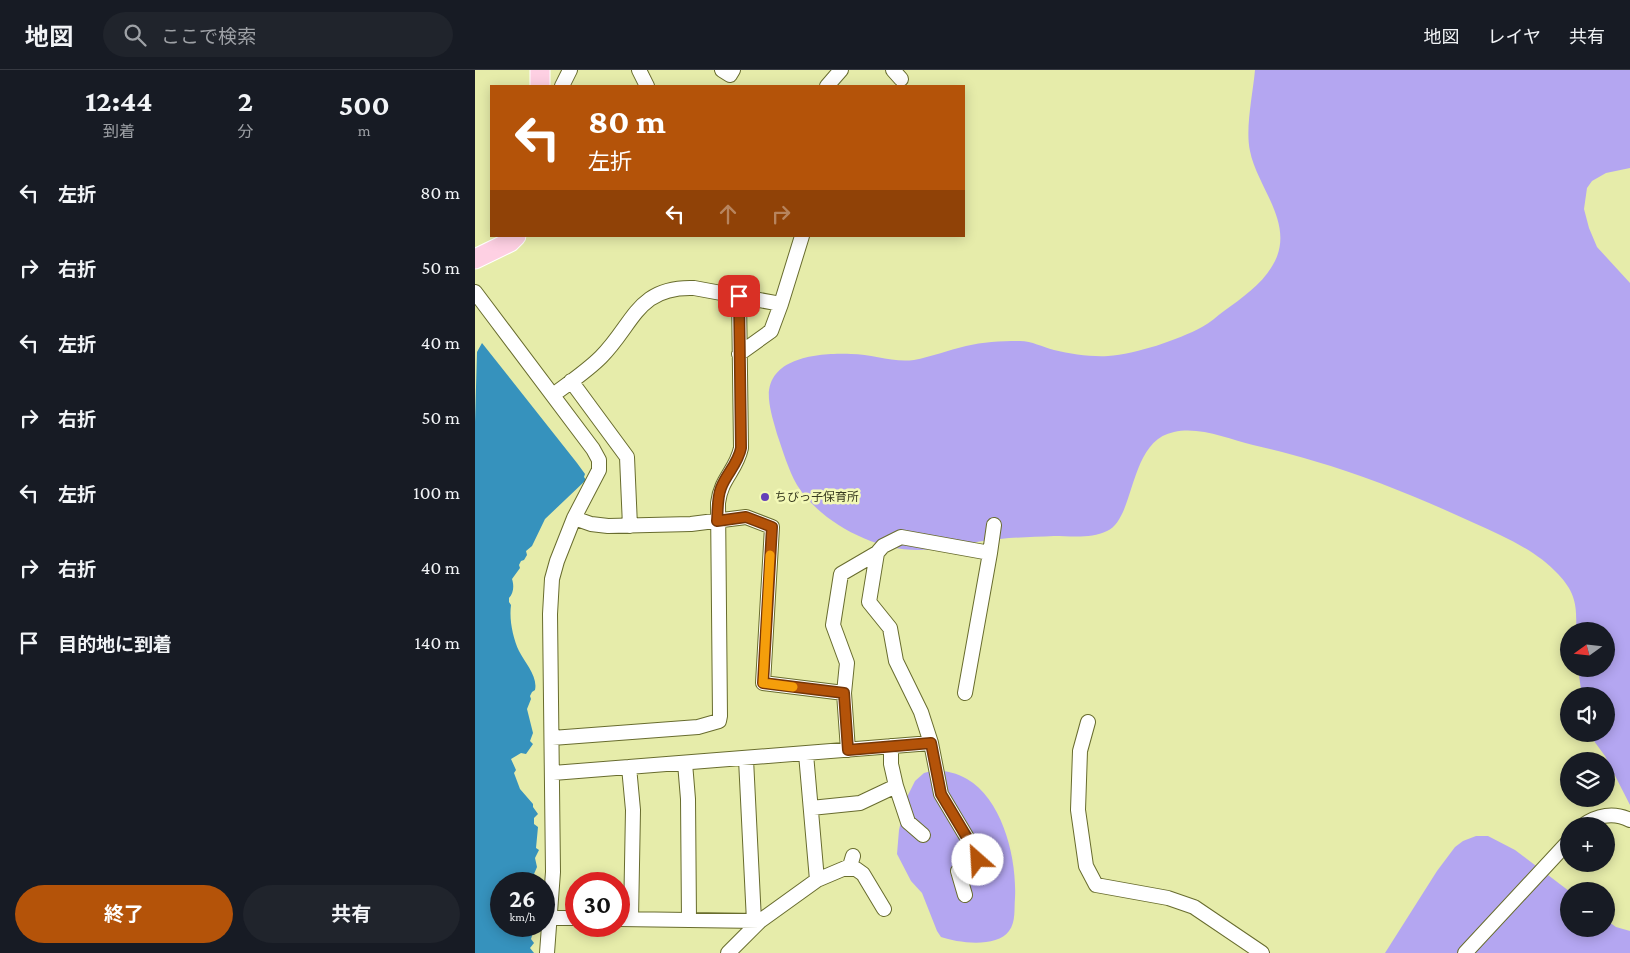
<!DOCTYPE html>
<html lang="ja">
<head>
<meta charset="utf-8">
<style>
	body { margin:0; font-family:"Crimson Pro","Noto Sans JP",serif; background:#20242c; color:#f1f3f6; height:100vh; display:flex; flex-direction:column; font-size:19px; white-space:nowrap }
	* { box-sizing:border-box; margin:0 }
	p { font-size:16px; color:#9ea1a6 }
	.icon { flex:none; width:28px; height:28px; fill:none; stroke:currentColor; stroke-width:2; stroke-linecap:round; stroke-linejoin:round }
	.map { position:relative; flex:1; overflow:hidden }
	.side { display:flex; flex-direction:column; background:#171b24; width:475px }
	.side>* { flex:none }
	.banner { position:absolute; left:15px; top:15px; width:475px; height:152px; border-radius:0px; box-shadow:0 2px 12px #0003; background:#b45309; color:#fff; overflow:hidden }
	.needle { width:32px; rotate:255deg }
	.fabs { position:absolute; left:1085px; top:552px; display:grid; gap:10px }
	.fabs a { display:grid; place-items:center; width:55px; height:55px; border-radius:50%; background:#171b24; box-shadow:0 2px 12px #0003; font-size:25px }
	.speed { position:absolute; left:15px; top:802px; display:flex; gap:10px; font-size:25px; font-weight:700; text-align:center }
	.speed>* { display:grid; place-content:center; width:65px; height:65px; border-radius:50%; background:#171b24; box-shadow:0 2px 12px #0003; line-height:1 }
	.speed small { font-size:12px; font-weight:400 }
	.speed .limit { border:8px solid #d22; background:#fff; color:#111 }
	.pin { position:absolute; display:grid; place-items:center; width:42px; height:42px; color:#fff; margin:-21px; border-radius:10px; box-shadow:0 2px 8px #0006 }
	.me { position:absolute; width:55px; margin:-28px; rotate:334deg; stroke-linejoin:round; filter:drop-shadow(0 0 4px #0008) }
	.turn { display:flex; align-items:center; gap:18px; height:105px; padding:0 15px; font-size:22px }
	.turn .icon { width:65px; height:65px; stroke-width:2.5 }
	.turn b { display:block; font-size:35px; line-height:42px }
	.lanes { display:flex; align-items:center; height:48px; padding:0 15px; background:#0003; justify-content:center; gap:25px; direction:ltr }
	.lanes .off { opacity:.35 }
	.eta { display:flex; justify-content:space-evenly; align-items:center; height:85px; text-align:center }
	.eta b { font-size:30px; font-weight:700; line-height:35px }
	.action { display:flex; gap:10px; margin-top:auto; padding:10px 15px }
	.action a { flex:1; height:58px; border-radius:30px; background:#b45309; color:#fff; font-size:20px; font-weight:700; line-height:58px; text-align:center }
	.action a+a { background:#20242c; color:#f1f3f6 }
	ul { padding:0; list-style:none }
	li { display:flex; align-items:center; gap:15px; height:75px; padding:0 15px }
	li div { flex:1 }
	li b { display:block; font-size:19px }
	li em { font-style:normal }
	header { display:flex; align-items:center; gap:30px; box-sizing:border-box; height:70px; padding:0 25px; background:#171b24; border-bottom:1px solid #363941 }
	header strong { font-size:24px }
	nav { display:flex; gap:28px; margin-inline-start:auto; font-size:18px }
	.search { width:350px; height:45px; background:#20242c; display:flex; align-items:center; gap:12px; box-sizing:border-box; padding:0 18px; border-radius:28px; color:#9ea1a6; font-size:19px }
	main { display:flex; flex:1; min-height:0 }
	.map>svg:first-child { display:block }
	.forest { fill:#b4a6f1 }
	.water { fill:#3692bd }
	.lines { fill:none; stroke-linecap:round; stroke-linejoin:round }
	.minor-casing { stroke:#686c2e; stroke-width:16 }
	.major-casing { stroke:#fff; stroke-width:21 }
	.minor { stroke:#fff; stroke-width:14 }
	.major { stroke:#fed0e3; stroke-width:19 }
	.route-casing { stroke:#753606; stroke-width:12 }
	.route { stroke:#b45309; stroke-width:9 }
	.slow { stroke:#f59e0b; stroke-width:9 }
	.poi-dot { fill:#643fb8; stroke:#f3f9b7; stroke-width:2 }
	.labels { text-anchor:middle; dominant-baseline:central; stroke-width:5; stroke-linejoin:round; paint-order:stroke }
	.poi-label { font-size:12px; fill:#383b20; stroke:#f3f9b7; text-anchor:start }
</style>
</head>
<body>
<header>
<strong>地図</strong>
<div class="search"><svg class="icon" aria-label="search" viewBox="0 0 24 24"><circle cx="10" cy="10" r="6"/><path d="M15 15l6 6"/></svg>ここで検索</div>
<nav><a>地図</a><a>レイヤ</a><a>共有</a></nav>
</header>
<main>
<section class="side">
<div class="eta">
<div><b>12:44</b><p>到着</p></div>
<div><b>2</b><p>分</p></div>
<div><b>500</b><p>m</p></div>
</div>
<ul>
<li><svg class="icon" aria-label="left" viewBox="0 0 24 24"><path d="M17 20v-9H6M10 6l-5 5 5 5"/></svg><div><b>左折</b></div><em>80 m</em></li>
<li><svg class="icon" aria-label="right" viewBox="0 0 24 24"><path d="M7 20v-9h11M14 6l5 5-5 5"/></svg><div><b>右折</b></div><em>50 m</em></li>
<li><svg class="icon" aria-label="left" viewBox="0 0 24 24"><path d="M17 20v-9H6M10 6l-5 5 5 5"/></svg><div><b>左折</b></div><em>40 m</em></li>
<li><svg class="icon" aria-label="right" viewBox="0 0 24 24"><path d="M7 20v-9h11M14 6l5 5-5 5"/></svg><div><b>右折</b></div><em>50 m</em></li>
<li><svg class="icon" aria-label="left" viewBox="0 0 24 24"><path d="M17 20v-9H6M10 6l-5 5 5 5"/></svg><div><b>左折</b></div><em>100 m</em></li>
<li><svg class="icon" aria-label="right" viewBox="0 0 24 24"><path d="M7 20v-9h11M14 6l5 5-5 5"/></svg><div><b>右折</b></div><em>40 m</em></li>
<li><svg class="icon" aria-label="arrive" viewBox="0 0 24 24"><path d="M6 21V4h12l-3 4 3 4H6"/></svg><div><b>目的地に到着</b></div><em>140 m</em></li>
</ul>
<div class="action"><a>終了</a><a>共有</a></div>
</section>
<div class="map">
<svg width="1155" height="883" viewBox="0 0 1155 883">
	<rect width="100%" height="100%" fill="#e6ecaa"/>
	<!-- forest -->
	<path class="forest" d="M780,0H1155V98L1131,103L1117,111L1112,118L1109,139L1114,158L1122,177L1155,213V735L1130,686L1119,671L1117,664H1131V626H1107L1103,599H1131V561H1101C1102,536 1101,523 1083,504C1061,480 1028,466 999,453C947,429 894,407 839,391C819,385 799,380 778,375C754,369 724,356 699,362C653,371 661,448 632,461C616,469 595,466 579,466C561,467 542,467 525,469C498,471 471,480 444,480C400,481 345,452 322,415C313,399 308,381 302,364C299,353 295,341 294,329C291,287 344,283 376,284C397,284 418,293 439,290C456,287 473,280 491,276C508,272 527,271 545,271C557,271 567,277 579,280C596,284 616,287 633,286C661,284 703,270 727,257C735,253 742,246 749,241C768,227 789,213 800,191C819,152 782,117 775,81C770,59 778,23 780,0Z
		M460,700C472,701 482,703 492,709C528,730 542,789 540,828C539,839 541,852 534,861C522,878 483,873 466,867L462,861L447,823L436,811L422,784L424,760L431,729L440,711L449,703Z
		M1001,766H1013L1040,780L1094,821V859H1131V850L1141,857L1155,861V883H910L962,801L980,777L988,771Z"/>
	<!-- water -->
	<path class="water" d="M7,273L102,393L110,404L109,407L111,410L70,449L57,476L51,481L52,485L49,490L46,491L44,495L45,498L37,509C39,515 39,523 34,528V532L36,535C34,550 38,568 44,581C50,593 63,606 60,620L57,622L55,626L56,629L52,639L58,663L55,671L58,674L51,684L46,683L36,689L41,700L39,703L45,719L58,734V737L63,744L59,748V754L63,757L61,778L64,780L60,788L62,797L59,804L63,807L59,814H26V856H60L56,869L59,873L55,878L59,883H0V352L2,282Z"/>
	<g class="lines">
		<!-- minor casing -->
		<g class="minor-casing">
			<path id="minor" d="M164,0L172,16
				M247,0L255,5L258,0
				M418,0L426,9
				M87,16L95,0
				M352,16L366,0
				M0,222L118,379L124,390V400L99,448L82,491L77,509L75,544L78,802L72,883
				M264,284L296,261L306,234L327,166
				M96,311L152,387L155,456
				M78,325C94,313 112,301 126,287C159,254 162,216 219,218L306,234
				M99,448L116,454L133,456L216,454L271,447L297,457L288,613L369,623L373,680
				M402,483L394,532L415,558L421,591L446,642L456,673L466,724L500,781L503,795L483,801L490,825
				M369,623L372,593L358,555L366,504L402,483L408,476L426,467L515,483L519,455
				M490,623L515,483
				M613,652L605,681L603,740L611,796L621,815L693,828L719,837L787,883
				M77,668L223,657L244,651L245,646L243,433C246,408 261,401 266,378L264,226
				M271,689L279,851
				M210,693L213,729L214,850
				M154,697L158,740L156,849
				M78,703L456,673
				M421,716L433,752L448,765
				M336,738L385,733L421,716L416,694V676
				M1107,756C1122,745 1139,742 1155,750
				M371,799H381L388,804L409,839
				M342,810L375,796L378,786
				M75,848H101
				M144,849L285,851
				M253,883L285,851L342,810L331,684
				M990,883L1094,771"/>
		</g>
		<!-- major casing -->
		<g class="major-casing">
			<path id="major" d="M65,16V0
				M0,189L35,172L41,166"/>
		</g>
		<!-- minor -->
		<use href="#minor" class="minor"/>
		<!-- major -->
		<use href="#major" class="major"/>
	</g>
	<g class="lines">
		<!-- route casing -->
		<g class="route-casing">
			<path id="route" d="M264,226L266,378C263,394 251,404 246,418C242,428 243,440 242,451L271,447L297,457L288,613L369,623L373,680L456,673L466,724L500,781L503,790"/>
		</g>
		<!-- route -->
		<use href="#route" class="route"/>
		<!-- slow -->
		<path class="slow" d="M295,485L288,613L318,617"/>
	</g>
	<!-- markers -->
	<circle class="poi-dot" cx="290" cy="427" r="5"/>
	<g class="labels">
		<!-- poi labels -->
		<g class="poi-label">
			<text x="300" y="427">ちびっ子保育所</text>
		</g>
	</g>
</svg>
<div class="fabs">
<a><svg class="needle" viewBox="-14 -14 28 28"><path d="M0-13l5 13h-10z" fill="#e53935"/><path d="M0 13l5-13h-10z" fill="#9ea1a6"/></svg></a>
<a><svg class="icon" aria-label="sound" viewBox="0 0 24 24"><path d="M4 9h4l5-4v14l-5-4H4zM17 9q2 3 0 6"/></svg></a>
<a><svg class="icon" aria-label="layers" viewBox="0 0 24 24"><path d="M12 4l9 5-9 5-9-5zM3 14l9 5 9-5"/></svg></a>
<a>+</a>
<a>−</a>
</div>
<div class="speed"><div>26<small>km/h</small></div><div class="limit">30</div></div>
<div class="pin" style="left:264px;top:226px;background:#d93025"><svg class="icon" aria-label="arrive" viewBox="0 0 24 24"><path d="M6 21V4h12l-3 4 3 4H6"/></svg></div>
<svg class="me" style="left:503px;top:790px" viewBox="-20 -20 40 40"><circle r="19" fill="#fff"/><path d="M0-13L10 11 0 6-10 11z" fill="#b45309"/></svg>
<div class="banner">
<div class="turn"><svg class="icon" aria-label="left" viewBox="0 0 24 24"><path d="M17 20v-9H6M10 6l-5 5 5 5"/></svg><div><b>80 m</b>左折</div></div>
<div class="lanes"><svg class="icon" aria-label="left" viewBox="0 0 24 24"><path d="M17 20v-9H6M10 6l-5 5 5 5"/></svg><svg class="icon off" aria-label="ahead" viewBox="0 0 24 24"><path d="M12 20V5M6 11l6-6 6 6"/></svg><svg class="icon off" aria-label="right" viewBox="0 0 24 24"><path d="M7 20v-9h11M14 6l5 5-5 5"/></svg></div>
</div>
</div>
</main>
</body>
</html>
